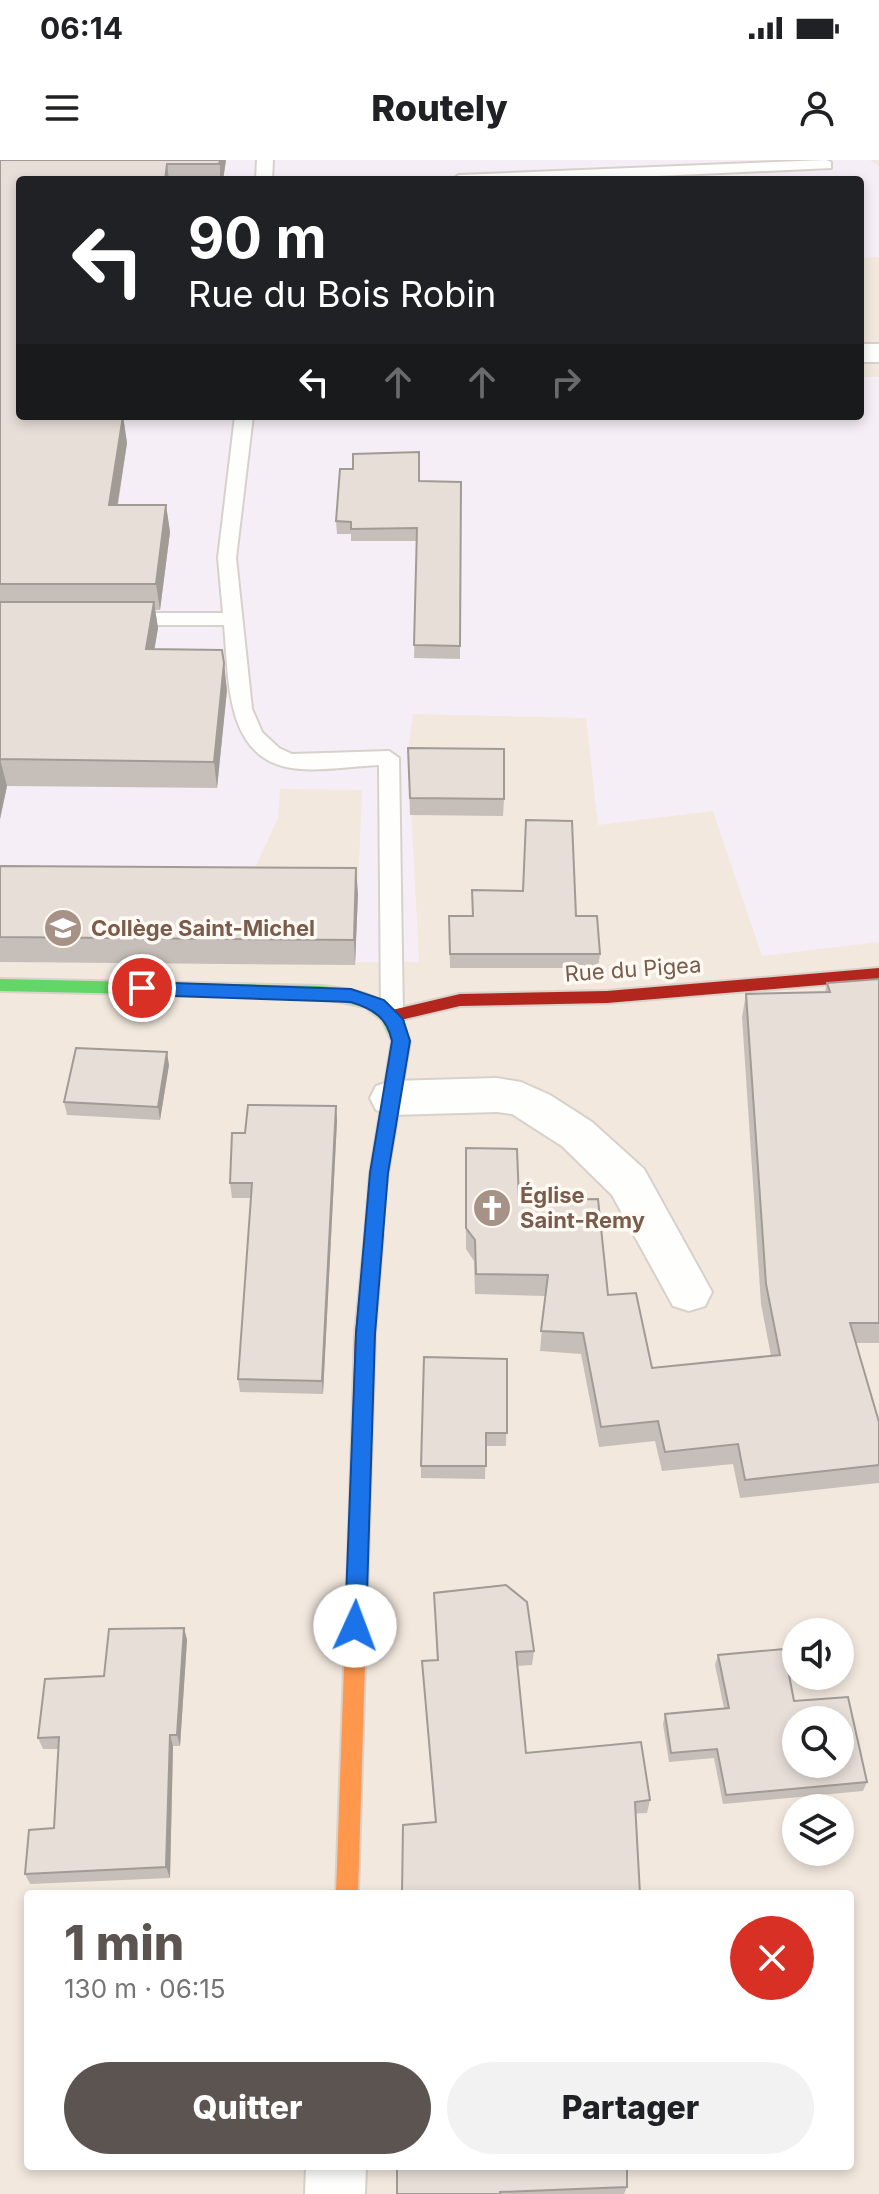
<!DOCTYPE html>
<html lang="fr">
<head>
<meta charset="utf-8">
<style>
	body { margin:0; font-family:Inter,sans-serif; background:#f2f2f2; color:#202124; height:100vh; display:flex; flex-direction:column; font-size:30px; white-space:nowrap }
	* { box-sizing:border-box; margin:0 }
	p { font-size:26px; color:#757577 }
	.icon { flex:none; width:44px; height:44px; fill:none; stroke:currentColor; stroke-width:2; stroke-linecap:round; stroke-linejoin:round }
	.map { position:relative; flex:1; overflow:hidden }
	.drawer { position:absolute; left:24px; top:1730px; width:830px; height:280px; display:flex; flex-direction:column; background:#fff; border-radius:8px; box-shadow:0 4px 12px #0003 }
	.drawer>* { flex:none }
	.top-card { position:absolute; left:16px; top:16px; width:848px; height:244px; border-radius:8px; box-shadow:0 4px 12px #0003; background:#202124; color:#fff; overflow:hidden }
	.controls { position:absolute; left:782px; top:1458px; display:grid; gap:16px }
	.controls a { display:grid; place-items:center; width:72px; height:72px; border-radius:50%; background:#fff; box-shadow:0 4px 12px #0003; font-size:40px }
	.pin { position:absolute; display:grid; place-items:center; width:68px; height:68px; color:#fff; margin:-34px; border:4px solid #fff; border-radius:50%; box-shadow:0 2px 8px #0007 }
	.me { position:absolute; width:88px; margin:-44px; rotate:2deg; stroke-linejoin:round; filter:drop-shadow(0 0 6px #0008) }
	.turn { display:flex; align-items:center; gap:28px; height:168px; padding:0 40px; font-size:36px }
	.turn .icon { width:104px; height:104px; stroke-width:2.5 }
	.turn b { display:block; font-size:56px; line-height:68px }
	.lanes { display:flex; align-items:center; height:76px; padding:0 40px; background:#0003; justify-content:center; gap:40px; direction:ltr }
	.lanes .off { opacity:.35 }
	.round { display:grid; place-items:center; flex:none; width:84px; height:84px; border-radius:42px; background:#f2f2f2 }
	.head { display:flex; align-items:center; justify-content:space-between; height:136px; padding:0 40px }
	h1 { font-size:48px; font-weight:800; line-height:60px; color:#5c5450 }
	.cta { display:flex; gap:16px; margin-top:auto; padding:16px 40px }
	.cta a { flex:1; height:92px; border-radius:48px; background:#5c5450; color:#fff; font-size:32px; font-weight:800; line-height:92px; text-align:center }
	.cta a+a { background:#f2f2f2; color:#202124 }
	.status { display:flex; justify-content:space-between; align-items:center; height:56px; padding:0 40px; background:#fff; direction:ltr }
	.status svg { height:22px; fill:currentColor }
	header { display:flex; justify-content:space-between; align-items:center; height:104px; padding:0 40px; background:#fff; font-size:36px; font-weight:800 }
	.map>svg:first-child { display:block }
	.residential { fill:#f2e8de; fill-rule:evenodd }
	.education { fill:#f6eef6 }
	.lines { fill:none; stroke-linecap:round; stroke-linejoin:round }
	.lane-casing { stroke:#d7d1cb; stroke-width:4 }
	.street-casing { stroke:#d7d1cb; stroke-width:4 }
	.fast-casing { stroke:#d9d2cb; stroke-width:4 }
	.slow-casing { stroke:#d9d2cb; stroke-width:4 }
	.jam-casing { stroke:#d9d2cb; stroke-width:4 }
	.lane { fill:#fefefd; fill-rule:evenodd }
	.street { fill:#fefefd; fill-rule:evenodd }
	.fast { fill:#63d668; fill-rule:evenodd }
	.slow { fill:#ff974d; fill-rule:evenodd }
	.jam { fill:#b3261e; fill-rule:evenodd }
	.wall { fill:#c6bfb9 }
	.shaded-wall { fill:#a19b96 }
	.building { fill:#e6ded7; stroke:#a19b96; stroke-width:2; fill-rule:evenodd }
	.route { fill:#1a73e8; stroke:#114b97; stroke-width:2 }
	.labels { text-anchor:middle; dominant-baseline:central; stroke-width:7; stroke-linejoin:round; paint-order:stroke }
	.poi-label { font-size:22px; font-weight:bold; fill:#7a5c4d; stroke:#fffaf3; text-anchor:start }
	.street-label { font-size:22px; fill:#7a5c4d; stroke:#fffaf3 }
</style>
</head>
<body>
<div class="status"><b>06:14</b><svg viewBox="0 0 49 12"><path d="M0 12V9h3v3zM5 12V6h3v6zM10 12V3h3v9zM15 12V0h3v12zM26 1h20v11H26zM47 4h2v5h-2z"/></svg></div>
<header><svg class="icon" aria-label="menu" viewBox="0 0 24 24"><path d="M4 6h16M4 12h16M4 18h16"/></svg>Routely<svg class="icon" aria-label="person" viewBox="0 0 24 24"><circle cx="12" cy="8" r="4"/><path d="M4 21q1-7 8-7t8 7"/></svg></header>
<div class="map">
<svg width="879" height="2034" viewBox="0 0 879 2034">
	<rect width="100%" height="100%" fill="#f9f5f0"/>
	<!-- residential -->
	<path class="residential" d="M0,0H879V2034H0ZM20,20H860V256H20ZM796,1472H840V1516H796ZM796,1560H840V1604H796ZM796,1648H840V1692H796ZM28,1734H850V2006H28Z"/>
	<!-- education -->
	<path class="education" d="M0,0H870L879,6V97L860,98V20H20V256H860V217H879V782L762,796L713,651L598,665L586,558L413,554L408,590L419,802H355L362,630L280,629L278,658L243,734L236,804L0,802Z"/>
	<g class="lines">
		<!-- lane casing -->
		<g class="lane-casing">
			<path id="lane" d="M257,0H273L272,20H256Z
				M826,0L831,2V8L572,20H451L459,15Z
				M235,256H253L236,398L252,549L262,572L279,588L292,594L389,591L399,598L403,856L400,862L392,865L384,862L381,856L379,605C352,606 311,613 286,607C224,593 229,515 224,465H123L113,459L123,453H223L218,398Z"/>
		</g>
		<!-- street casing -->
		<g class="street-casing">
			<path id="street" d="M860,184H879V202H860Z
				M497,918L521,922L550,935L592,962L644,1009L712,1132L705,1146L689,1151L673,1146L612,1035L562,986L512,954L497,952L391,955L376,950L370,938L376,926L391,921Z
				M306,2006H366L365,2034H305Z"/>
		</g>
		<!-- fast casing -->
		<g class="fast-casing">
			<path id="fast" d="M0,819L321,826C367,831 391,835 410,881L388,1013L380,1080H368L365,1075L370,1013L392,881L382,860L365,847L321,838L0,831Z"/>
		</g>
		<!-- slow casing -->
		<g class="slow-casing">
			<path id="slow" d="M360,1329L367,1332L370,1338L358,1734H336L350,1338L353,1332Z"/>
		</g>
		<!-- jam casing -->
		<g class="jam-casing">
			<path id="jam" d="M879,808V820L607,843L460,846L392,862L384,856L392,850L460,834L607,831Z
				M374,1067L380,1070L383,1075L375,1174L370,1338L367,1344L360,1347L353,1344L350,1338L355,1174L365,1075L368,1070Z"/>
		</g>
		<!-- lane -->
		<use href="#lane" class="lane"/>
		<!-- street -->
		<use href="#street" class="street"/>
		<!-- fast -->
		<use href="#fast" class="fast"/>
		<!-- slow -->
		<use href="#slow" class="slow"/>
		<!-- jam -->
		<use href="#jam" class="jam"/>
	</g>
	<!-- wall -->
	<path class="wall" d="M0,0H226L223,20H20V256H123L127,283L118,345H166L170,372L160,450H155L158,468L154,489L227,530L217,628L7,626L0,659Z
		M419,321L461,322L460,499L414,498L417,381H351V374H337L336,361Z
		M408,588L504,639L503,656L410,655Z
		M0,706L358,734L355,805L0,802Z
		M449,756H576L600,794L598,808H450Z
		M879,819V1183H856L879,1262V1323L740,1338L733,1304L662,1311L655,1281L599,1287L581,1194L540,1191L545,1136L475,1134L474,1101L466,1089V988L519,1040L608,1135L652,1208L771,1196L761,1144L742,857L746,834L825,832L827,823Z
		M169,905L160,960L67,955L64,942Z
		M336,946L337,961L323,1234L240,1232L238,1219L251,1038H232L230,1023L245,973Z
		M507,1199L506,1286H486L485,1319L421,1318V1306Z
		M434,1433L534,1491L532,1505L517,1506L526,1593L650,1640L647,1653L435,1662L422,1501L437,1500Z
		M184,1468L187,1480L180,1586H173L170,1718L30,1724L25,1714L54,1668L58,1589H43L38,1578L104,1516Z
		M718,1495L794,1541L867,1622L863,1631L723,1644L714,1598L669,1602L663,1564L665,1554L724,1548L715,1505Z
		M627,2027L624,2034H397Z"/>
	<!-- shaded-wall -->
	<path class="shaded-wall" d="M220,0H226L223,20H220Z
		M167,4L169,20H165Z
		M123,256L127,283L113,372L109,345Z
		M166,345L170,372L160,450L156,424Z
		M154,442L158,468L150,516L146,489Z
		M224,503L227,530L217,628L214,602Z
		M0,599L7,626L0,659Z
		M356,708L358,734L355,805L354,780Z
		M167,892L169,905L160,960L158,947Z
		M336,946L337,961L323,1234L322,1221Z
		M184,1468L187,1480L180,1586L177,1575Z
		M170,1575L173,1586L170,1718L166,1707Z"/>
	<!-- building -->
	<path class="building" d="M0,0H220L219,4H167L165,20H20V256H123L109,345H166L156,424H0Z
		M419,292V321L461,322L460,486L414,485L417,368L351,369V362L336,361L340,309H353V294Z
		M0,442H154L146,489L222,490L224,503L214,602L0,599V601Z
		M408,588L504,589V639L410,638Z
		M526,660L572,661L576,756H597L600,794H450L449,756H473L472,730L523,731Z
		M0,706L356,708L354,780L0,777Z
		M879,819V1163H850L879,1262V1305L745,1320L738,1284L665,1292L658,1261L601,1267L583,1173L541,1171L548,1115L476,1114L475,1080L466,1068V988L517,989L519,1040L598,1039L608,1135L636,1133L652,1208L780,1195L766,1124L746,834L830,832L827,823Z
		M76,888L167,892L158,947L64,942Z
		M248,945L336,946L322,1221L238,1219L252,1023H230L232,973H245Z
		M424,1197L507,1199V1273H486V1306H421Z
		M506,1425L527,1442L534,1491L516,1492L526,1593L641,1582L650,1640L635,1642L640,1734H402L403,1665L436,1662L422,1501L438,1500L434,1433Z
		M184,1468L177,1575H170L166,1707L25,1714L29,1670L54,1668L59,1577L38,1578L45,1519L104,1516L109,1469Z
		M784,1489L794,1541L848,1537L867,1622L726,1635L717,1589L671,1593L665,1554L729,1548L718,1495ZM796,1560H840V1604H796Z
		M397,2006H627V2027L500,2032V2034H397Z"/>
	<!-- route -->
	<path class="route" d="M142,822L351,829L384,840L403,859L410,881L388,1013L375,1174L366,1466L363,1473L355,1476L348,1473L345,1466L356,1174L370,1013L392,881C387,857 373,849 351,842L142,835L134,828Z"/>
	<!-- icons -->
	<defs>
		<g id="school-disc" transform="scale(2)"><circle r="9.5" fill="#a69286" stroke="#fffaf3"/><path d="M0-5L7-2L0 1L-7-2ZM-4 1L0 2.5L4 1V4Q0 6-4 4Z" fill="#fff"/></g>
		<g id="church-disc" transform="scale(2)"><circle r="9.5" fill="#a69286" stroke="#fffaf3"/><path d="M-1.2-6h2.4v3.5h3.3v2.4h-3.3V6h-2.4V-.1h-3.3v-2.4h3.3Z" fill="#fff"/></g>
	</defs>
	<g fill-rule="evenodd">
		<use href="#school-disc" x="63" y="768"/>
		<use href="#church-disc" x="492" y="1048"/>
	</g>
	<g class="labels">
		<!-- poi labels -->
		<g class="poi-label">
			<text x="91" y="768">Collège Saint-Michel</text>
			<text x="520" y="1035">Église<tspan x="520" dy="25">Saint-Remy</tspan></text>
		</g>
		<!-- street labels -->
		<g class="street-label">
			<text transform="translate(633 809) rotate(-4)">Rue du Pigea</text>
		</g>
	</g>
</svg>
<div class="controls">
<a><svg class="icon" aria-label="sound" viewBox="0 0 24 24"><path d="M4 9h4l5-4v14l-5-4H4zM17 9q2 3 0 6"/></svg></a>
<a><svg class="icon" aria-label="search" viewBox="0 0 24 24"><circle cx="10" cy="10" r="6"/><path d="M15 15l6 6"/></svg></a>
<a><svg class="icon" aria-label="layers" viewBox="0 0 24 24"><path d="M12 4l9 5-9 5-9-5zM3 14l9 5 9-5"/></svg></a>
</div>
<div class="pin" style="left:142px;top:828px;background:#d93025"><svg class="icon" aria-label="arrive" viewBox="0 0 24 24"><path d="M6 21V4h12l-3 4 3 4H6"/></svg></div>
<svg class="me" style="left:355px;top:1466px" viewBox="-20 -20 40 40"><circle r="19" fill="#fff"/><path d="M0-13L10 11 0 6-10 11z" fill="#1a73e8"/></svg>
<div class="top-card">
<div class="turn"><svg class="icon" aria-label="left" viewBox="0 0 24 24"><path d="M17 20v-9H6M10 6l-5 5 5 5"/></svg><div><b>90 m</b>Rue du Bois Robin</div></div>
<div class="lanes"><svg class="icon" aria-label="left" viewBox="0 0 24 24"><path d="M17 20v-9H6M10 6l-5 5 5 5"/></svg><svg class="icon off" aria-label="ahead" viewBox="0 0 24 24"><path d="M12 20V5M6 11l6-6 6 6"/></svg><svg class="icon off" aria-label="ahead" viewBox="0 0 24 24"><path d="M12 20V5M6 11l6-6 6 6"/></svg><svg class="icon off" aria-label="right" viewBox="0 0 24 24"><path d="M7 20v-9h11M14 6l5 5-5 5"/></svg></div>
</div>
<section class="drawer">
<div class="head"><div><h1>1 min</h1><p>130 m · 06:15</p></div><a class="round" style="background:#d93025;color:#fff"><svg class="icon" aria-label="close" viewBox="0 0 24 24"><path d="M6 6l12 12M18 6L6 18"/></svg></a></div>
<div class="cta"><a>Quitter</a><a>Partager</a></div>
</section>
</div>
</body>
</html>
